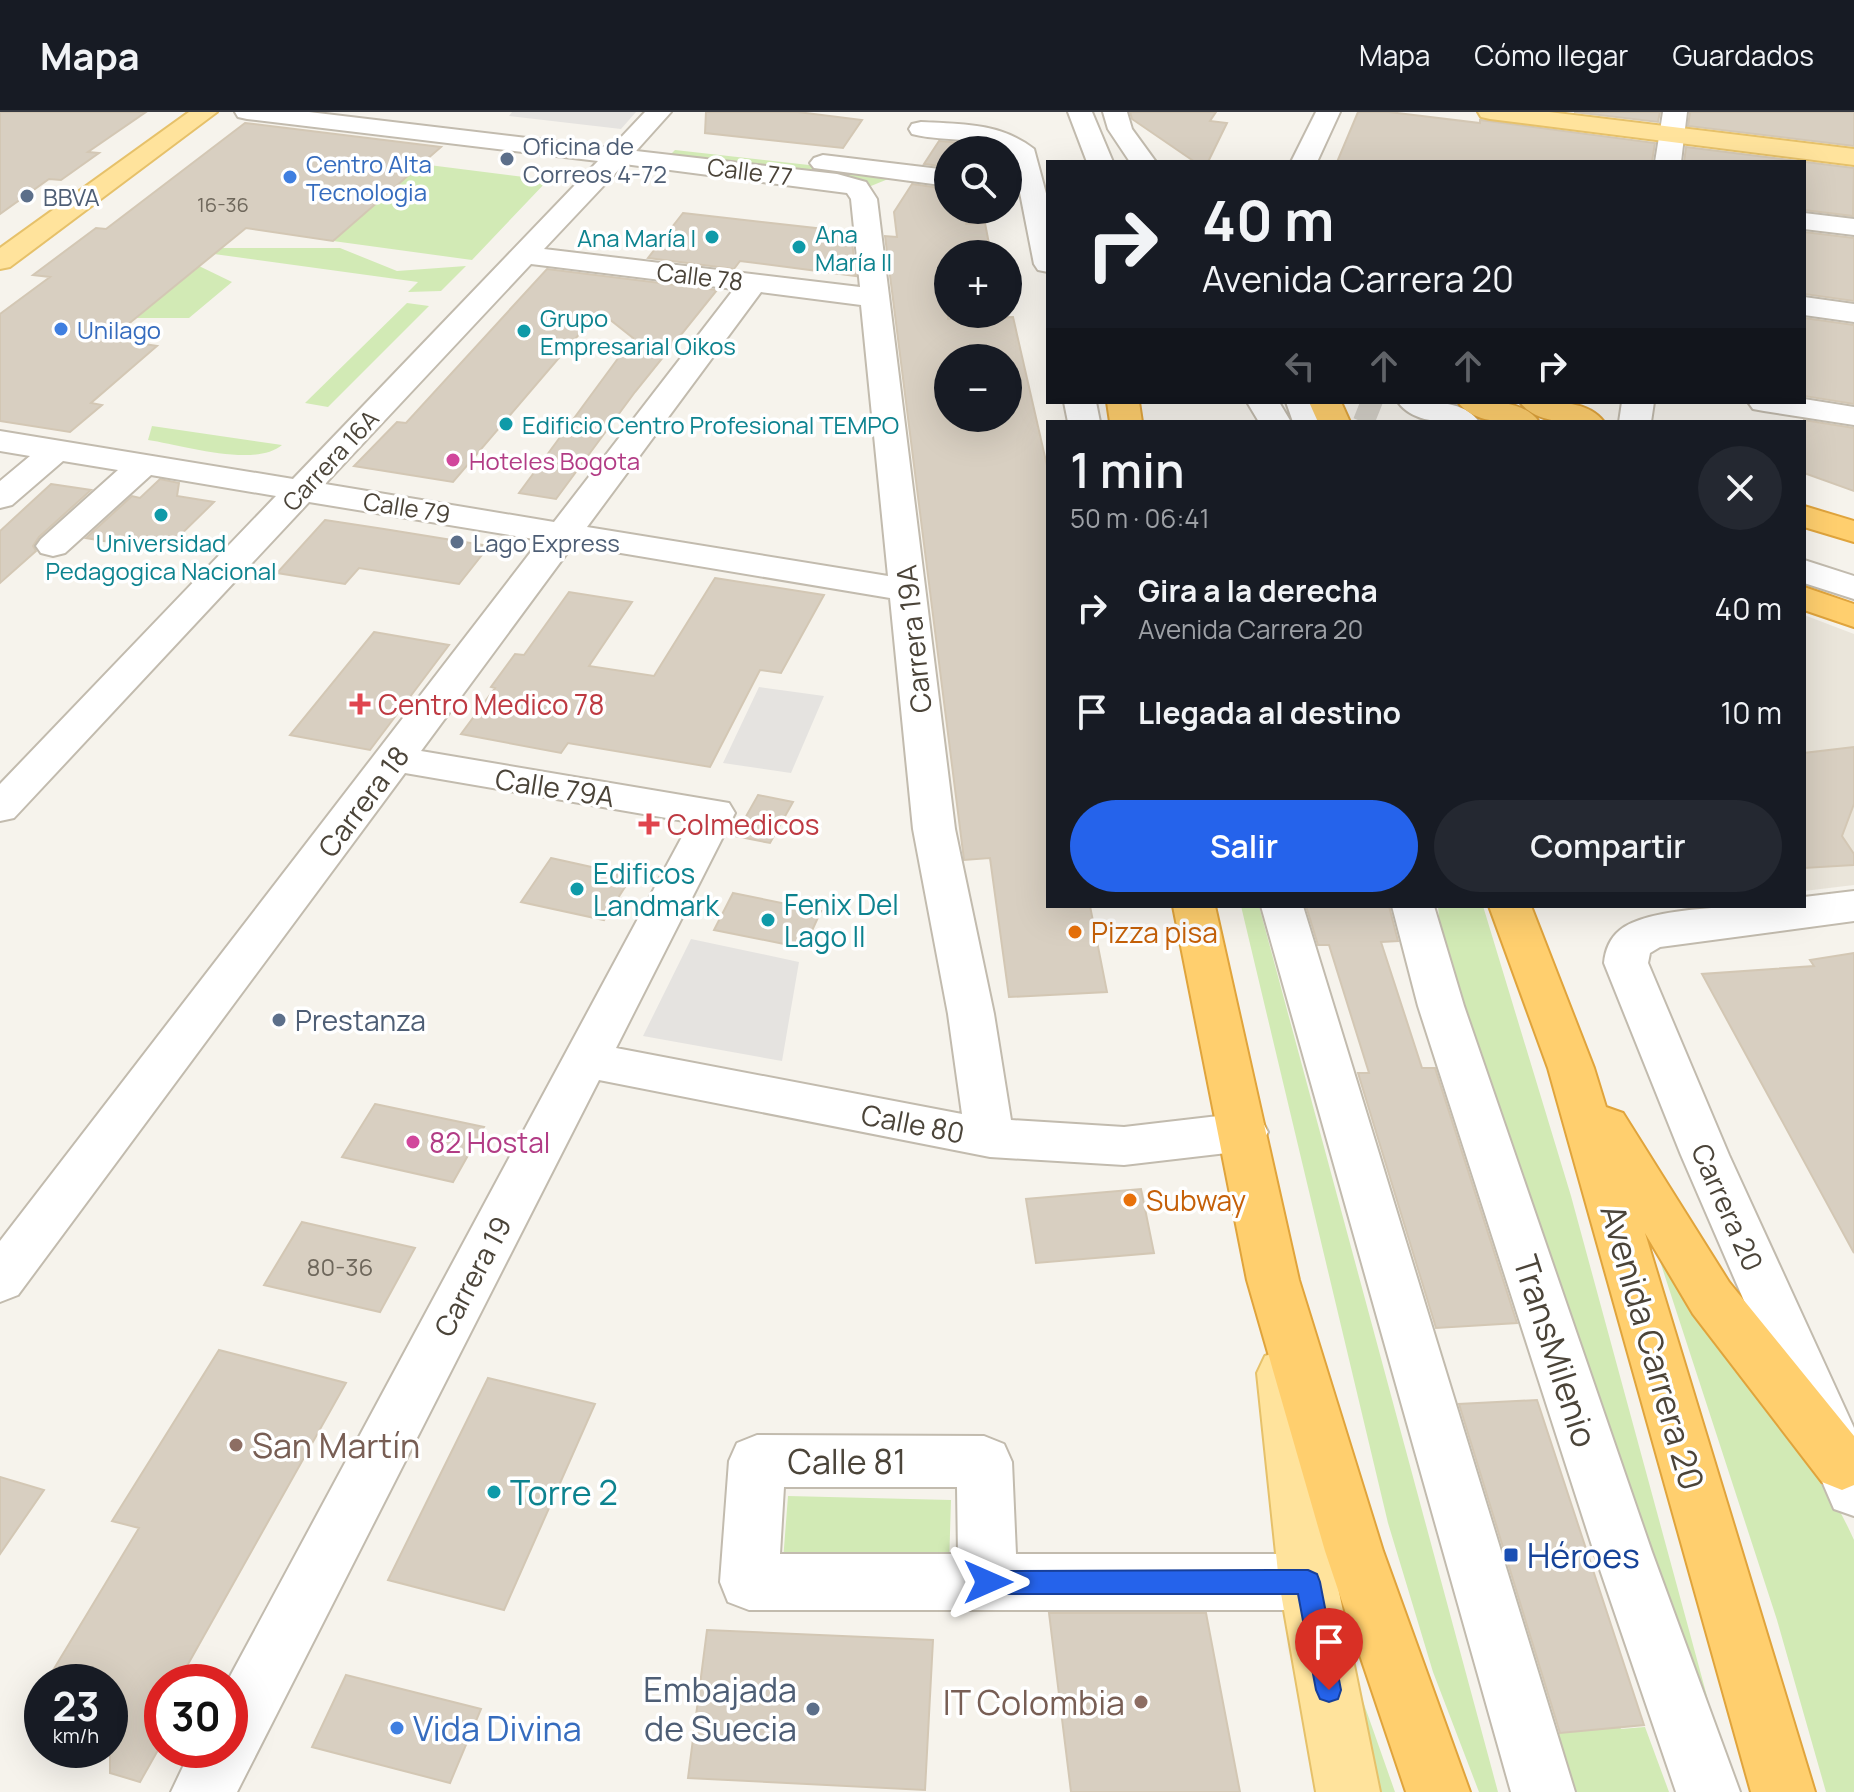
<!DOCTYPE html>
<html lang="es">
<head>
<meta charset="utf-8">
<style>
	body { margin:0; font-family:Manrope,sans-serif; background:#242831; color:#f1f3f6; height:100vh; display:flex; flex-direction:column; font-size:30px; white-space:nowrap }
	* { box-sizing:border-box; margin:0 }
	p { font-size:26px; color:#9ea1a6 }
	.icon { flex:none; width:44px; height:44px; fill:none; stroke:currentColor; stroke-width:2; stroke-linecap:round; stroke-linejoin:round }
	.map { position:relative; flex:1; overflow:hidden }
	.drawer { position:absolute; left:1046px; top:308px; width:760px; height:488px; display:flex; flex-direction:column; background:#171b24; border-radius:0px; box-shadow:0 8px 32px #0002 }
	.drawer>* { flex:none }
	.hud { position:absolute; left:1046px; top:48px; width:760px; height:244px; border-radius:0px; box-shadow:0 8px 32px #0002; background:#171b24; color:#f1f3f6; overflow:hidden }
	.controls { position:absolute; left:934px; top:24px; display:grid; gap:16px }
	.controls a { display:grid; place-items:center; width:88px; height:88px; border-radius:50%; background:#171b24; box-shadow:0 8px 32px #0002; font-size:40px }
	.speed { position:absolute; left:24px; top:1552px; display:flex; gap:16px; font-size:40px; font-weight:700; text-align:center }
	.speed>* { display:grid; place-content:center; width:104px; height:104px; border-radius:50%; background:#171b24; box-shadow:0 8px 32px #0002; line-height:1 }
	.speed small { font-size:20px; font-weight:400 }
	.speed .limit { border:12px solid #d22; background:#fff; color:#111 }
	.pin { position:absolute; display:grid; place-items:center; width:68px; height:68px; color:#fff; margin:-82px -34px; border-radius:50% 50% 50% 0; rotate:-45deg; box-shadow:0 0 8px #0007 }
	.pin .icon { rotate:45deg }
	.me { position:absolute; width:88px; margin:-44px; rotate:90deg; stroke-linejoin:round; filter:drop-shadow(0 0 6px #0008) }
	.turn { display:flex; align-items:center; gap:28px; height:168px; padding:0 24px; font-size:36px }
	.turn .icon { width:104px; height:104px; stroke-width:2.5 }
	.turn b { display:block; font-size:56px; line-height:68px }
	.lanes { display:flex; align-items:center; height:76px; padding:0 24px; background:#0003; justify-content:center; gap:40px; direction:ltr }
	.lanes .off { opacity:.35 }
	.round { display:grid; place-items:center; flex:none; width:84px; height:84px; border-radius:42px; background:#242831 }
	.overview { display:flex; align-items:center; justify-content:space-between; height:136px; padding:0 24px }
	h1 { font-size:48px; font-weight:600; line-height:60px }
	.cta { display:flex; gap:16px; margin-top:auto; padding:16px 24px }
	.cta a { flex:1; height:92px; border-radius:48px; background:#2563eb; color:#fff; font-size:32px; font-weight:600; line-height:92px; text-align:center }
	.cta a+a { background:#242831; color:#f1f3f6 }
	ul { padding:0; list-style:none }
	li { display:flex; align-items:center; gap:24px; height:104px; padding:0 24px }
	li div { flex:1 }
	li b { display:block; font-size:30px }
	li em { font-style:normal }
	header { display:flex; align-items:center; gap:48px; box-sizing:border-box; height:112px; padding:0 40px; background:#171b24; border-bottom:2px solid #363941 }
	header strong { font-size:38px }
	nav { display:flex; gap:44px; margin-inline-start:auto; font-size:28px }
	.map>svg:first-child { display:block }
	.residential { fill:#eae5da }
	.green { fill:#d2eab5 }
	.parking { fill:#e5e3e0 }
	.building { fill:#d8cfc1; stroke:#d3c7b4; stroke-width:2; fill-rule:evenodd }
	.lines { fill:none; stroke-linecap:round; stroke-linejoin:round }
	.minor-tunnel { stroke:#d4d0c8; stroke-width:35; stroke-dasharray:35 17; stroke-linecap:butt }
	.minor-casing { stroke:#c2bbae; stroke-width:4 }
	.major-casing { stroke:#e6c16a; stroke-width:4 }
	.highway-casing { stroke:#e0a43c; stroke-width:4 }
	.minor { fill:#fff; fill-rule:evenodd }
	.major { fill:#ffe39c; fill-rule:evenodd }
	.highway { fill:#ffcf6e; fill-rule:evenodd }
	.route { fill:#2563eb; stroke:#184099; stroke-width:2 }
	.service-dot { fill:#5c6f8a; stroke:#fff; stroke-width:3 }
	.shop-dot { fill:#3f7fe0; stroke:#fff; stroke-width:3 }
	.culture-dot { fill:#0f9aa8; stroke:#fff; stroke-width:3 }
	.hotel-dot { fill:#d1479c; stroke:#fff; stroke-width:3 }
	.health-dot { fill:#e0444e; stroke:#fff; stroke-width:3 }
	.food-dot { fill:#e8710a; stroke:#fff; stroke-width:3 }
	.education-dot { fill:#8d6e63; stroke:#fff; stroke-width:3 }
	.transit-dot { fill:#1a4fb4; stroke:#fff; stroke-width:3 }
	.labels { text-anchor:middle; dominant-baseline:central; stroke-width:7; stroke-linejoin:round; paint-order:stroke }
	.far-number-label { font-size:20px; fill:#6e675b }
	.far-service-label { font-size:24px; fill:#4e5e75; stroke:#fff; text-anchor:start }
	.far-shop-label { font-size:24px; fill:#366cbe; stroke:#fff; text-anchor:start }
	.far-street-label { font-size:24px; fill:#4b4439; stroke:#fff }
	.far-culture-label { font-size:24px; fill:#0d838f; stroke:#fff; text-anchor:start }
	.far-hotel-label { font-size:24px; fill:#b23c85; stroke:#fff; text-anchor:start }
	.number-label { font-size:24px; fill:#6e675b }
	.street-label { font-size:28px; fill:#4b4439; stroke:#fff }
	.health-label { font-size:28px; fill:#be3a42; stroke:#fff; text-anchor:start }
	.culture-label { font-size:28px; fill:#0d838f; stroke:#fff; text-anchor:start }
	.food-label { font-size:28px; fill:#c56008; stroke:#fff; text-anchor:start }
	.service-label { font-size:28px; fill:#4e5e75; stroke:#fff; text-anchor:start }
	.hotel-label { font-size:28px; fill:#b23c85; stroke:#fff; text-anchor:start }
	.near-street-label { font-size:34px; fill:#4b4439; stroke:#fff }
	.near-education-label { font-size:34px; fill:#785e54; stroke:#fff; text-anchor:start }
	.near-culture-label { font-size:34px; fill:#0d838f; stroke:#fff; text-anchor:start }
	.near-transit-label { font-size:34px; fill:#164399; stroke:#fff; text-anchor:start }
	.near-service-label { font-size:34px; fill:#4e5e75; stroke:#fff; text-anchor:end }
	.near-shop-label { font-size:34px; fill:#366cbe; stroke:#fff; text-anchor:start }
</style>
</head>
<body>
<header>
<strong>Mapa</strong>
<nav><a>Mapa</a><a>Cómo llegar</a><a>Guardados</a></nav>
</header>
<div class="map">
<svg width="1854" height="1680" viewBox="0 0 1854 1680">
	<rect width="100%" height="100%" fill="#f6f3ec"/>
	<!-- residential -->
	<path class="residential" d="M1804,503L1854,522V773L1804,779Z"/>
	<!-- green -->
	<path class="green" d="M675,38L898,63L866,76L857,67L845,63L669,44Z
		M421,52L548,68L472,148L333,129Z
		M221,136H340L397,159L466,154L441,179L408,180L418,170L214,142Z
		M199,154L232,170L189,206H136Z
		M407,191L429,194L328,295L305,291Z
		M152,314L282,333C255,356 182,333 148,328Z
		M1241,794H1259L1498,1680H1479L1433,1560L1388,1411Z
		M1438,794H1483L1571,1084L1733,1680L1442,839Z
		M1657,1140C1723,1229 1809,1328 1854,1428V1680H1826L1777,1508Z
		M788,1384L951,1388L949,1454L783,1449Z
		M1353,1561L1395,1680H1378Z
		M1613,1590L1621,1617L1645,1615L1669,1680H1571L1552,1622L1581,1619L1573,1593Z"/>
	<!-- parking -->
	<path class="parking" d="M512,0H636L621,17L509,4Z
		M759,575L824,584L791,661L723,651Z
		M691,827L799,850L782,949L643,924Z"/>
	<!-- building -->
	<path class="building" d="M0,0H146L88,40L99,41L61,68L49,67L0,102Z
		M706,0H798L862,8L843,36L705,21Z
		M1130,0H1216L1210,9L1227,11L1208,50H1195L1132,7Z
		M1358,0H1389L1480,11V8L1655,31L1652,50H1337Z
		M1574,0H1660L1658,10Z
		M1690,0H1854V34L1688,14Z
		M245,11L441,35L333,129L246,116L110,227L157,234L91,291L102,293L70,320L0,309V202L50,165L33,163L96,116L106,117Z
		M939,29L974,32L973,38H948V55L924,52Z
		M1686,35L1854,56L1853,104L1804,98V50H1684Z
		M912,72L948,77V98H964L966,112L985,111L991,142H948V207L1013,205L1048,358V794H1090L1107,880L1009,885L990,746L964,748L885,124L897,125L894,100ZM948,246H1008V306H948Z
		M683,101L851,120L856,164L740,149L734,157L648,146Z
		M1804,120L1854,126V189L1804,182Z
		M547,157L717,178L635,280L556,387L519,381L633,226L599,199L453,370L354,354L397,310L406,311Z
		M1804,206L1854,213V292L1804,284Z
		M1804,308L1854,316V379L1804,361Z
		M160,367L179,371L177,384L214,390L164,439L86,426L132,384L140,386Z
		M51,372L91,378L39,425L33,434L36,439L0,471V419Z
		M325,408L384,417L489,434L459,472L359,456L345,472L277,461Z
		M715,466L824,483L781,561L760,558L710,655L568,631L561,641L461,622L495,576L491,575L515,542L524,543L569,480L632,490L589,554L654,564Z
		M374,520L449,533L370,638L290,623Z
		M1854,635V692L1842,724L1854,742V753L1804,756V641Z
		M758,683L793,690L770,731L735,724Z
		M551,746L632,764L604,808L521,790Z
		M733,781L821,799L804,836L714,818Z
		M1306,794H1389L1398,829L1381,830L1422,956H1435L1517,1211L1436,1216L1358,961H1369L1329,833H1318Z
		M1854,841V1141L1702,862L1814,854L1810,848Z
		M375,992L484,1015L453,1070L342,1045Z
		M1141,1077L1154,1141L1036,1151L1026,1087Z
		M302,1110L415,1136L380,1200L264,1173Z
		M219,1238L346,1271L178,1570H162V1631L140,1670L110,1661V1570H46L139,1416L112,1409Z
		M488,1266L595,1292L504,1498L388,1468Z
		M1537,1288L1644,1613L1560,1621L1459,1292Z
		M0,1365L44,1378L0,1442Z
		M1049,1501H1206L1240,1680H1071Z
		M707,1518L933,1528L925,1678L688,1666Z
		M346,1563L481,1597L450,1671L312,1635Z"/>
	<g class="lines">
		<!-- minor-tunnel -->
		<path class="minor-tunnel" d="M1360,290L1380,298"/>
		<!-- minor casing -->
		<g class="minor-casing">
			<path id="minor" d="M235,0H309L611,36L645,0H671L636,39L837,62L866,70L877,87L955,717L994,902L1011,1008L1124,1015L1244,1001L1261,1007L1268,1020L1261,1033L1244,1039L1124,1053L990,1045L599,968L237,1680H171L191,1638H230V1570H227L690,710L405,661L18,1183L0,1190V1129L540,428L309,390L14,706L0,709V672L276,384L151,363L65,441L53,444L41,441L36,434L41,427L118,358L63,349L12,393L0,396V369L30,344L0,339V319L293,367L598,49L247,7L238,5ZM624,52L847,81L851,87L860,175L544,137ZM531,152L734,177L554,410L325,372ZM761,180L861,193L888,464L587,415ZM573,433L890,486L913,717L948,902L962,1002L616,936L735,701L729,691L421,639Z
				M1068,0H1092L1113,50H1087Z
				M1103,0H1127L1132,17L1156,50H1130L1108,17Z
				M1316,0H1340L1317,50H1291Z
				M1663,0H1687L1681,50H1655Z
				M921,10C961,12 1001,11 1034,37L1048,89V160L1038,158L1034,152L1013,45C986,22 947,31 912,22L909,17L912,12Z
				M823,43L948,58V74L814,56L810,51L814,46Z
				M1804,101L1854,107V123L1804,117Z
				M1804,185L1854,192V210L1804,203Z
				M1804,287L1854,295V313L1764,299L1753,297L1748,290H1804Z
				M1064,290H1096L1100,310H1068Z
				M1247,290H1279L1291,310H1259Z
				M1286,290H1318L1325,310H1293Z
				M1398,290C1424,290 1463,286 1479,310C1454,310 1415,314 1398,290Z
				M1622,290H1654L1651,310H1619Z
				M1804,448L1854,464V487L1804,471Z
				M1854,779V809L1660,835L1650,841L1648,851L1729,1043L1854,1316V1404L1834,1397L1681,1043L1604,851C1605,839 1610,826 1620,818C1652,792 1762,794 1804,794V785Z
				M1261,794H1303L1575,1680H1511Z
				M1392,794H1434L1464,894L1652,1440L1740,1680H1676L1594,1440L1418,894Z
				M757,1323L984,1324L1004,1332L1012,1350L1016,1442H1308L1329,1450L1337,1470L1329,1490L1308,1498H749L728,1490L720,1470L729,1349L737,1331ZM784,1375H957L958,1442H780Z"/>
		</g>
		<!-- major casing -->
		<g class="major-casing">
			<path id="major" d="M189,0H217L10,155L0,157V136Z
				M1478,0H1549L1854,37V53L1490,7L1481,5Z
				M1284,1237L1303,1244L1311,1261L1337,1470L1380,1680H1316L1279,1470L1257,1261L1265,1244Z"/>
		</g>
		<!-- highway casing -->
		<g class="highway-casing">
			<path id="highway" d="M1107,290H1139L1142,310H1110Z
				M1309,290H1341L1350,310H1318Z
				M1458,290C1484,290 1523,286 1539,310C1514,310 1475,314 1458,290Z
				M1520,290C1546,290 1587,286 1604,310C1578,310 1537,314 1520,290Z
				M1804,394L1854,409V430L1804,415Z
				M1804,475L1854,492V515L1804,498Z
				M1173,794H1215L1299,1168L1383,1439L1470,1680H1406L1325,1439L1247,1168Z
				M1489,794H1531L1594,956L1606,995L1623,1001L1729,1170L1854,1324V1373L1842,1378L1822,1370L1693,1202L1645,1121L1815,1680H1751L1548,956Z"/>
		</g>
		<!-- minor -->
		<use href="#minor" class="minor"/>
		<!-- major -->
		<use href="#major" class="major"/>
		<!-- highway -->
		<use href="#highway" class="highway"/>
	</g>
	<!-- route -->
	<path class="route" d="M1308,1458L1317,1462L1320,1470L1341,1578L1338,1587L1329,1590L1320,1587L1316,1578L1298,1482H988L979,1479L976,1470L979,1462L988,1459Z"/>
	<!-- markers -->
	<g class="service-dot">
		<circle cx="507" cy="47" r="8"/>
		<circle cx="27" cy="84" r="8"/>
		<circle cx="457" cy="430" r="8"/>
		<circle cx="279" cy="908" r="8"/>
		<circle cx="813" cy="1597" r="8"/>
	</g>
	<g class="shop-dot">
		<circle cx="290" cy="65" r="8"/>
		<circle cx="61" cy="217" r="8"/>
		<circle cx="397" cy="1616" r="8"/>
	</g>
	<g class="culture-dot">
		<circle cx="712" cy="125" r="8"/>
		<circle cx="799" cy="135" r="8"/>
		<circle cx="524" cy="219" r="8"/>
		<circle cx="506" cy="312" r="8"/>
		<circle cx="161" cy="403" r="8"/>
		<circle cx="577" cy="777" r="8"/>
		<circle cx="768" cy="808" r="8"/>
		<circle cx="494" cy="1380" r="8"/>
	</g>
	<g class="hotel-dot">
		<circle cx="453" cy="348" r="8"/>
		<circle cx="413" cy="1030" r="8"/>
	</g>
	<g class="health-dot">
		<path d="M356 580h8v8h8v8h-8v8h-8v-8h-8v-8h8z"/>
		<path d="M645 700h8v8h8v8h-8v8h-8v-8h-8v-8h8z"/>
	</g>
	<g class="food-dot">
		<circle cx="1075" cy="820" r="8"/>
		<circle cx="1130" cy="1088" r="8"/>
	</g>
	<g class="education-dot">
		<circle cx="236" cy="1333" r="8"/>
		<circle cx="1141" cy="1590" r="8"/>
	</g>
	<rect class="transit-dot" x="1503" y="1435" width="16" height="16" rx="4"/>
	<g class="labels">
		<!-- far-number labels -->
		<g class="far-number-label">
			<text x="223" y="92">16-36</text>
		</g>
		<!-- far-service labels -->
		<g class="far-service-label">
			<text x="523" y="33">Oficina de<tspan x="523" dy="28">Correos 4-72</tspan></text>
			<text x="43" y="84">BBVA</text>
			<text x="473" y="430">Lago Express</text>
		</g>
		<!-- far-shop labels -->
		<g class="far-shop-label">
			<text x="306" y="51">Centro Alta<tspan x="306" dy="28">Tecnologia</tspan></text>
			<text x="77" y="217">Unilago</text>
		</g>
		<!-- far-street labels -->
		<g class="far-street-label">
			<text transform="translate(750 59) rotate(7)">Calle 77</text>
			<text transform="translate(700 164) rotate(7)">Calle 78</text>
			<text transform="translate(330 348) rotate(-47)">Carrera 16A</text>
			<text transform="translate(407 395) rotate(9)">Calle 79</text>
		</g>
		<!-- far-culture labels -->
		<g class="far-culture-label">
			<text x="815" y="121">Ana<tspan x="815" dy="28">María II</tspan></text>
			<text x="696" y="125" text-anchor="end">Ana María I</text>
			<text x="540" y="205">Grupo<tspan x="540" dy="28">Empresarial Oikos</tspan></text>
			<text x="522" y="312">Edificio Centro Profesional TEMPO</text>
			<text x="161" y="430" text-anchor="middle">Universidad<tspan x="161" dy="28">Pedagogica Nacional</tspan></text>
		</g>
		<!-- far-hotel labels -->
		<g class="far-hotel-label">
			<text x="469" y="348">Hoteles Bogota</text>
		</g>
		<!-- number labels -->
		<g class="number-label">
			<text x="340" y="1154">80-36</text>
		</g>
		<!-- street labels -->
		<g class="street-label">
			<text transform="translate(913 527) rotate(-96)">Carrera 19A</text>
			<text transform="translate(555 675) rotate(9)">Calle 79A</text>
			<text transform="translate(363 689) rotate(-53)">Carrera 18</text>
			<text transform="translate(913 1011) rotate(11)">Calle 80</text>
			<text transform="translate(1728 1095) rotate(66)">Carrera 20</text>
			<text transform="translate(472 1164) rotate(-62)">Carrera 19</text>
		</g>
		<!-- health labels -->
		<g class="health-label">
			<text x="378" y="592">Centro Medico 78</text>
			<text x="667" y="712">Colmedicos</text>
		</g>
		<!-- culture labels -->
		<g class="culture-label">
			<text x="593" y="761">Edificos<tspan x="593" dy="32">Landmark</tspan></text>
			<text x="784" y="792">Fenix Del<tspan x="784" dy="32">Lago II</tspan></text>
		</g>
		<!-- food labels -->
		<g class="food-label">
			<text x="1091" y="820">Pizza pisa</text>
			<text x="1146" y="1088">Subway</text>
		</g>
		<!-- service labels -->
		<g class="service-label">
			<text x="295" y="908">Prestanza</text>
		</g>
		<!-- hotel labels -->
		<g class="hotel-label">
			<text x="429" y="1030">82 Hostal</text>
		</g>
		<!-- near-street labels -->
		<g class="near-street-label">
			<text transform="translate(1653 1235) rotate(74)">Avenida Carrera 20</text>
			<text transform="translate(1556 1239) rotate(72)">TransMilenio</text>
			<text x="847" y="1349">Calle 81</text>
		</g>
		<!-- near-education labels -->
		<g class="near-education-label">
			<text x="252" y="1333">San Martín</text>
			<text x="1125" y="1590" text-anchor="end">IT Colombia</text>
		</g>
		<!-- near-culture labels -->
		<g class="near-culture-label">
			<text x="510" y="1380">Torre 2</text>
		</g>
		<!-- near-transit labels -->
		<g class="near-transit-label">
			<text x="1527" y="1443">Héroes</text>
		</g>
		<!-- near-service labels -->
		<g class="near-service-label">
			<text x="797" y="1577">Embajada<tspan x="797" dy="39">de Suecia</tspan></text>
		</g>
		<!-- near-shop labels -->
		<g class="near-shop-label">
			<text x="413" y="1616">Vida Divina</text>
		</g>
	</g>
</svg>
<div class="controls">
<a><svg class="icon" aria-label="search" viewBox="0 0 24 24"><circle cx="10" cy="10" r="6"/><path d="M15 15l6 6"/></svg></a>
<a>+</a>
<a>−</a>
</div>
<div class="speed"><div>23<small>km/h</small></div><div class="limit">30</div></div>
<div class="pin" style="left:1329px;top:1578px;background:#d93025"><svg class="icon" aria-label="arrive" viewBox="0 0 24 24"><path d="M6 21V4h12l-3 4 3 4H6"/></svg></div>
<svg class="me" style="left:988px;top:1470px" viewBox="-20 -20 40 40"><path d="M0-17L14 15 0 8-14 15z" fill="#2563eb" stroke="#fff" stroke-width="4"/></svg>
<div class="hud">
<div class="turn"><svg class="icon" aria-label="right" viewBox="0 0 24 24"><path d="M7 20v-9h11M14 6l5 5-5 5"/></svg><div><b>40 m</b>Avenida Carrera 20</div></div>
<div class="lanes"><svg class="icon off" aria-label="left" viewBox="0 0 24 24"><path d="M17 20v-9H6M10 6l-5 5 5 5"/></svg><svg class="icon off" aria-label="ahead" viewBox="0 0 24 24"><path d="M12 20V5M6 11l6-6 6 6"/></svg><svg class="icon off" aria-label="ahead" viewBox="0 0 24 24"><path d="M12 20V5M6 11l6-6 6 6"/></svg><svg class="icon" aria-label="right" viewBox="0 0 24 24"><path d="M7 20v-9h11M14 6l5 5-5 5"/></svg></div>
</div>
<section class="drawer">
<div class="overview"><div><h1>1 min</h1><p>50 m · 06:41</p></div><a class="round"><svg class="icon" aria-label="close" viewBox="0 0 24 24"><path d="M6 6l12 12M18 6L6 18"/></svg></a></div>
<ul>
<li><svg class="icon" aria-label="right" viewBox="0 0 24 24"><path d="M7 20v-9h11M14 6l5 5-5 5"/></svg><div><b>Gira a la derecha</b><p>Avenida Carrera 20</p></div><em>40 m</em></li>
<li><svg class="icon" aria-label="arrive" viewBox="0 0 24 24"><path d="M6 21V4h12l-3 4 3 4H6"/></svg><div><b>Llegada al destino</b></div><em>10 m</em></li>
</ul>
<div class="cta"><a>Salir</a><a>Compartir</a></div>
</section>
</div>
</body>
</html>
